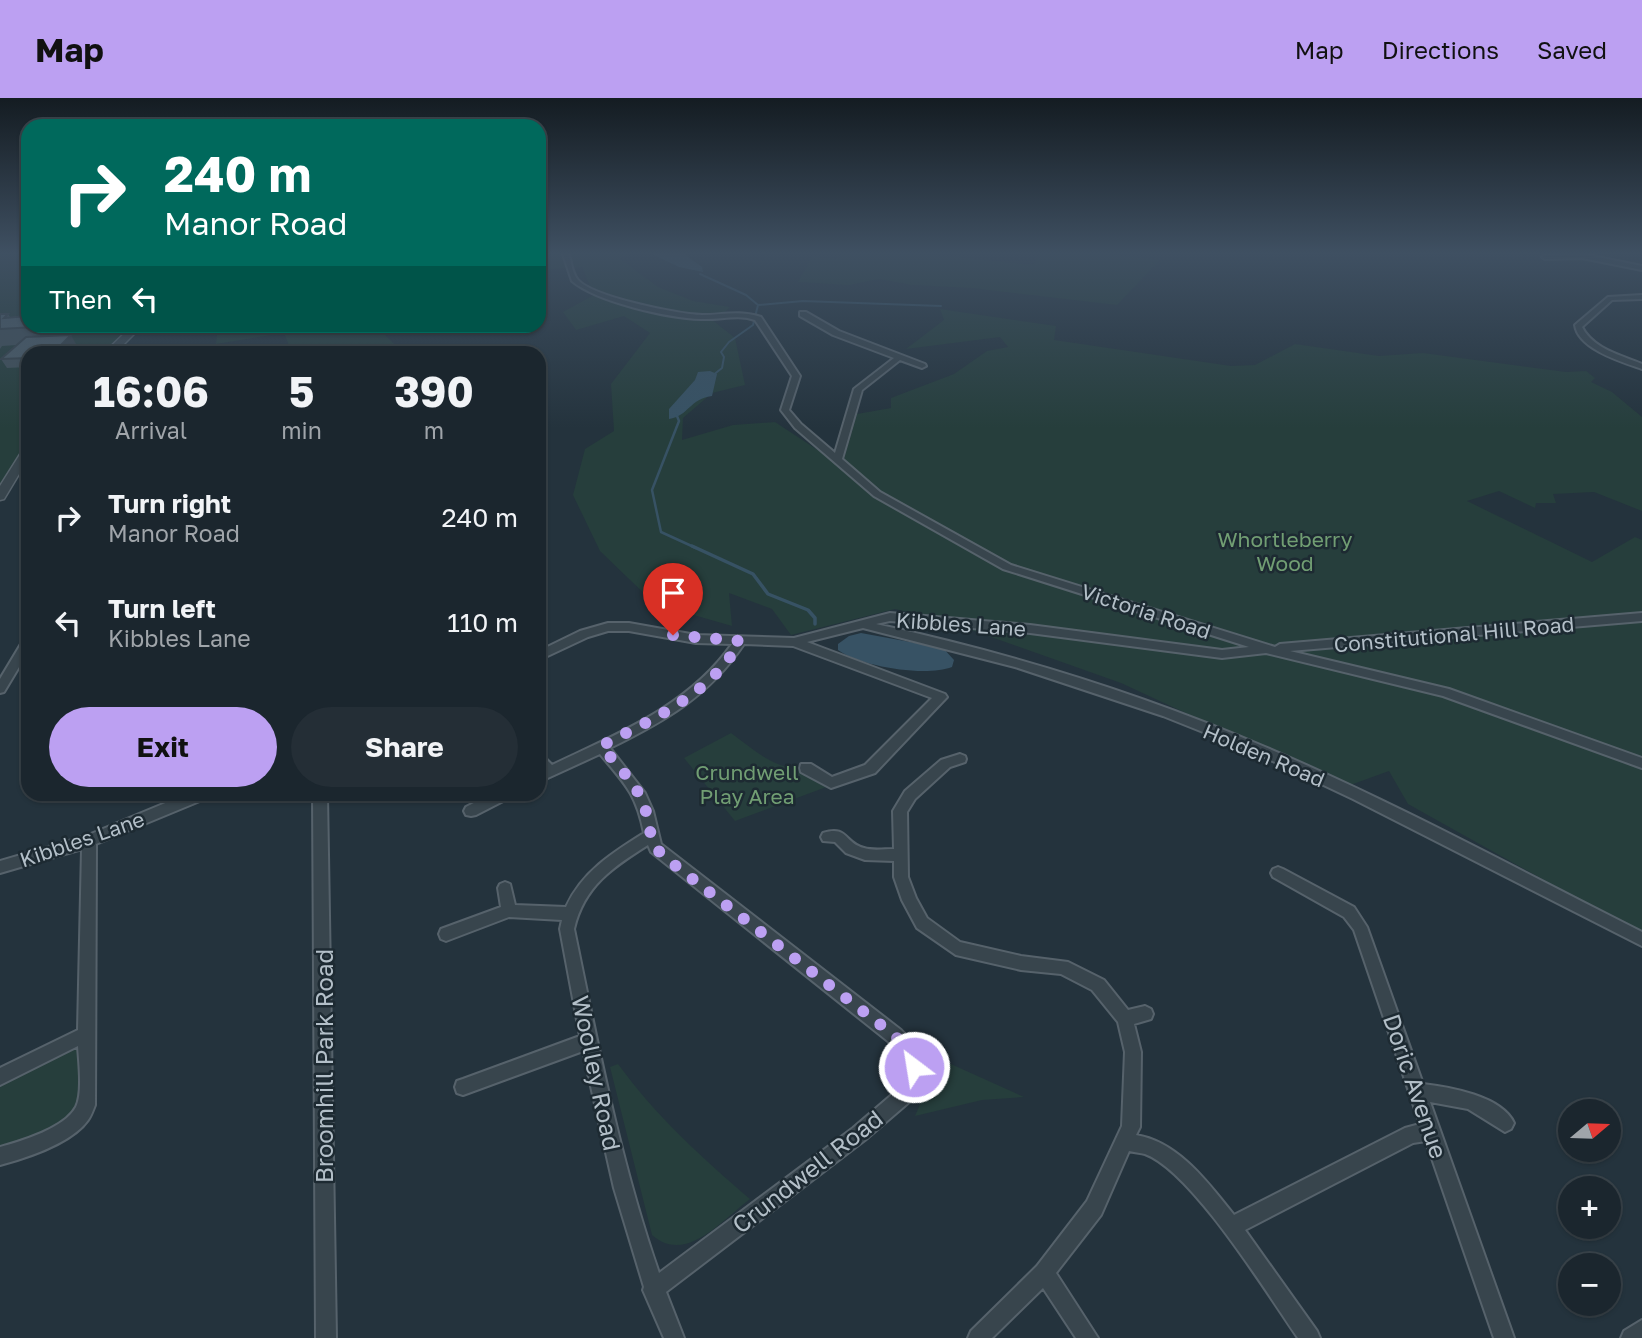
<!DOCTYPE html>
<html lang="en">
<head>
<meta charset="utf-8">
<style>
	body { margin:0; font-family:"Golos Text",sans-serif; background:#242e36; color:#f1f3f6; height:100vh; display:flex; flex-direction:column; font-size:26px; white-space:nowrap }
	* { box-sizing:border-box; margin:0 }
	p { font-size:23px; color:#a0a5aa }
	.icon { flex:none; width:38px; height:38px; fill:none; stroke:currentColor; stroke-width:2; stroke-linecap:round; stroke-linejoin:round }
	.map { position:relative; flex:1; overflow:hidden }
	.drawer { position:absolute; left:21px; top:248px; width:525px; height:455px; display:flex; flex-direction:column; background:#1b262e; border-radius:21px; box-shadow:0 2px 5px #0004,0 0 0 2px #39434a }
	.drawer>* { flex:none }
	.top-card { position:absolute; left:21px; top:21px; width:525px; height:214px; border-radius:21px; box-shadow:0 2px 5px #0004,0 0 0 2px #39434a; background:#00695c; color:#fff; overflow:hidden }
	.needle { width:46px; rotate:71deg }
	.controls { position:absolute; left:1558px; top:1001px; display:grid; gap:14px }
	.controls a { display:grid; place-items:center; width:63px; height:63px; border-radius:50%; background:#1b262e; box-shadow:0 2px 5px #0004,0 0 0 2px #39434a; font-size:35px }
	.pin { position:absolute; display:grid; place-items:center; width:60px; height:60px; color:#fff; margin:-72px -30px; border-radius:50% 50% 50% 0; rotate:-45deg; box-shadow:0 0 7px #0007 }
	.pin .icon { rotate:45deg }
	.me { position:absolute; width:77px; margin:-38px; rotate:329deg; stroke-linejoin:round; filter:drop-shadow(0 0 5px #0008) }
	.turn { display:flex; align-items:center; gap:24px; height:147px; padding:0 28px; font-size:32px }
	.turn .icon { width:91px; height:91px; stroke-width:2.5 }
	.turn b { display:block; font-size:49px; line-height:60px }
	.then { display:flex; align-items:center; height:66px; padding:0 28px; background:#0003; gap:14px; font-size:26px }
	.eta { display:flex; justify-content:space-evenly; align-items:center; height:119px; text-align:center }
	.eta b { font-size:42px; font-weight:700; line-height:49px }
	.cta { display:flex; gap:14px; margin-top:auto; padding:14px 28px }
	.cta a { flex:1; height:80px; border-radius:42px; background:#bca0f2; color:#111; font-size:28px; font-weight:700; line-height:80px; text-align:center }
	.cta a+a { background:#242e36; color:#f1f3f6 }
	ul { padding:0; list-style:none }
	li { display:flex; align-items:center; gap:21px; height:105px; padding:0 28px }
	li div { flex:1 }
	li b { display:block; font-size:26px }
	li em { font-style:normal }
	header { display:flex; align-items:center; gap:42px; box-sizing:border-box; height:98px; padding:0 35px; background:#bca0f2; color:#111 }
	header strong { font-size:33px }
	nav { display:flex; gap:38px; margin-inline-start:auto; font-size:24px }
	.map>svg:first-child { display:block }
	.green { fill:#263e3c }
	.water { fill:#375264 }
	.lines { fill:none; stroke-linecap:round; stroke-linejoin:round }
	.stream-far2 { stroke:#375264; stroke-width:2 }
	.stream-far1 { stroke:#375264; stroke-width:2.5 }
	.stream { stroke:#375264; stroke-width:3.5 }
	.minor-casing { stroke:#56626b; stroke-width:4 }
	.tertiary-casing { stroke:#56626b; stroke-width:3 }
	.minor { fill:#38454d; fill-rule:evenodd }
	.tertiary { fill:#38454d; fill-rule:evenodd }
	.wall { fill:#415059 }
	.shaded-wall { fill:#354149 }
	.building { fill:#4c5d68; stroke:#354149; stroke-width:2 }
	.route { stroke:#bca0f2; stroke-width:12; stroke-dasharray:0 21.6 }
	.labels { text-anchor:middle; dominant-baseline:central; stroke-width:5; stroke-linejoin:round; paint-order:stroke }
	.park-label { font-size:21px; fill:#719e73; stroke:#1d2a32 }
	.street-label { font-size:21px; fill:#b3bfc8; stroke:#1d2a32 }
	.near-street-label { font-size:24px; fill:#b3bfc8; stroke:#1d2a32 }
</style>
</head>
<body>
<header>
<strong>Map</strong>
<nav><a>Map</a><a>Directions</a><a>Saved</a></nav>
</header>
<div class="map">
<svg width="1642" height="1240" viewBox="0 0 1642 1240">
	<rect width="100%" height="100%" fill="#24333d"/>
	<!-- green -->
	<path class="green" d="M0,156H28V228H132L104,255L28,256V345L0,389Z
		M539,156H629L620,161L658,189L693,203L730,209L721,218L711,221L735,240L745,287L712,295L683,320L682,342L733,327L775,324L842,368L857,316L891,310V300L954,276L987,253L1008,249L1000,239L906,251L944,222L940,211L1056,228L1054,242L1231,268L1255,267L1295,246L1379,258L1423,255L1566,274L1586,273L1595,280L1591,284L1612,294L1642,319V413L1594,394L1553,396L1556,405H1536L1535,410L1499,393L1467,403L1592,464L1635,439L1642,442V841L1605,816L1408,706L1389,673L1345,689L1121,585L943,522L895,511L791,537L772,511L729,495L732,528L655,506L600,453L573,397L585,351L614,333L611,286L650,235L624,218L576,232L563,214L594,197L582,169L539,172Z
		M842,156H927L1033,167L1040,156H1110L1160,162L1117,207L972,190L912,187L879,181L849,187L798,184L812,159L839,161Z
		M218,228H376L396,248L383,255H292L284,235L216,246Z
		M731,635C753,651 777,674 806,670L829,688L735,723L684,660Z
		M86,936V1010L71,1028L0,1058V979Z
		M922,953L1024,999L982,1002L915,1018L928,988Z
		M618,966C656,1018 701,1059 750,1101C722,1122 686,1167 652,1137L610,969Z"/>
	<!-- water -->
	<path class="water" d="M652,156H684L702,169L703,174L679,169Z
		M710,273L717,276L712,298C689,301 689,318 669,321V311L695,282L698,274Z
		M861,535L943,550L954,562L952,569C925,579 862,569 838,552V546L849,538Z"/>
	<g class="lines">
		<!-- stream-far2 -->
		<path class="stream-far2" d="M700,176L746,197L758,207L753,227L729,244L721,254L724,259L722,270L712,278
			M758,207L803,203L941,208"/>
		<!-- stream-far1 -->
		<path class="stream-far1" d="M677,318L679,323L652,392L661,434L696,450"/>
		<!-- stream -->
		<path class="stream" d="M692,448L753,476L768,496L808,512L815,520V526"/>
		<!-- minor casing -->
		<g class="minor-casing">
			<path id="minor" d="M563,156H569C571,164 572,175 578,182C593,199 677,216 702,217C722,217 740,212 761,219L800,278L789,312L801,326L835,355L854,291L894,260L833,237L800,218V214H806L839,233L925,266L926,268L922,270L900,262L862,292L842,361L880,394L1011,467L1275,549L1280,546L1642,515V523L1290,553L1449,591L1642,660V670L1443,598L1266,555L1222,560L1030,535L890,523L876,526C1009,555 1140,595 1265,649C1394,704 1517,771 1642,834V848L1353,701L1258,656L1163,618L1015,569L863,530L807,544L945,596L947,599L875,675L831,690L801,674L800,670L801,666H811L832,679L865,667L932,600L793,548L744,546C709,598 665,623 610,650L645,695L653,713L661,746L901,932L918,950L920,956L922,969L915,999L865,1042L666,1194L684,1240H664L643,1192L644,1189L614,1090L583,953L463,997L457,995L455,989L457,983L463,981L580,938L560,831L562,822L509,819L446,843L441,841L439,836L441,831L501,809L498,790L500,786L505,784L510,786L515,807L566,809C582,774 612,755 644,735C636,695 625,686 600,656L539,684V673L541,672L539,670V657L544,659L552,667C617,636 689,608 732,546L696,545L629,533H608L588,539L539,562V553L580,533L608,525H629L696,537L794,540L890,515L1030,527L1222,552L1249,549L1003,471L874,398L795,330L781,312L792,278L755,222C738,216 720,222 701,221C668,220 597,204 572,183ZM648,747L651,754L889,944L904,960L906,969L902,988L853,1030L659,1175C620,1063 598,947 574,831C584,788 613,769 648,747Z
				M1583,156L1642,168V172L1582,160L1545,161L1542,159L1545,157Z
				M1642,197V201L1612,202L1582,229C1593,251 1621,257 1642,266V271C1622,264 1578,251 1575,227L1608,199Z
				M195,228H205L184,235H131L127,233L131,231H184Z
				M28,540V554L4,594L0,595V581L24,541Z
				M960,656L965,658L966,661L965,664L950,669L915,701L907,714L908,779L916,800L927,820L960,844L1021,858L1068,864L1104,882L1128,912L1145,908L1151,911L1153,916L1151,921L1134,926L1141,954L1140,1029L1136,1037C1179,1044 1209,1086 1234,1117L1405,1030L1420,1026L1354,832L1344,819L1273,779L1271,775L1273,771L1278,769L1283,771L1354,809L1367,829L1423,986C1449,989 1502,998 1514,1025L1511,1031L1505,1034L1468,1011L1430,1004L1514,1240H1494L1426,1043L1413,1045L1245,1132L1317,1233L1320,1240H1298C1268,1197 1192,1073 1145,1056C1140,1055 1134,1054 1129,1053L1101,1117L1056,1175L1098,1240H1076L1043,1190L992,1240H968L971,1233L1037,1168L1087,1103L1122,1028L1125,954L1118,924L1092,892L1061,876L1021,872L956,857L917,830L902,802L894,779V763L865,762L846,755L835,744L823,743L821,739L823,735C848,727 844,745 864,750C873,753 884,751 894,751L893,713L905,693L941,662Z
				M187,696H208L207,700L96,746L95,1007C93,1012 91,1018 88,1022C72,1045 26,1060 0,1067V1049C22,1043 65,1030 76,1009C83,995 79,964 78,948L0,987V970L78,932L82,751L0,775V763L86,738Z
				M313,696H327L336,1240H316Z
				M491,696H510L509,700L476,717L471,718L466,717L464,713L466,709Z
				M1642,1222V1240H1621L1624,1233Z"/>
		</g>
		<!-- tertiary casing -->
		<g class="tertiary-casing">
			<path id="tertiary" d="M132,228H142L114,256H103Z
				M28,349V361L4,401L0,402V388L24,350Z"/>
		</g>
		<!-- minor -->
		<use href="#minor" class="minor"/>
		<!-- tertiary -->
		<use href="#tertiary" class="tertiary"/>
	</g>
	<!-- wall -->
	<path class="wall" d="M0,216H8L10,219L28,228H53L57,233L52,238L76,246L66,256H28V269L7,270L1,261L17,247L2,248L0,251Z"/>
	<!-- shaded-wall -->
	<path class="shaded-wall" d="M36,228H53L57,233L45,245L35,229Z
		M71,237L76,246L66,256H63L59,249Z
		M42,249L46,256H35Z"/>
	<!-- building -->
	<path class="building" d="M0,216H8L4,220L28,218V228H36L35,229L0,231Z
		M71,237L59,249H42L35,256H28V260L1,261L26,239Z"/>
	<!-- sky -->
	<linearGradient id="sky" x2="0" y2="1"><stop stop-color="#141c22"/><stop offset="0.47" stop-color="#3f5062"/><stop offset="1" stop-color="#3f5062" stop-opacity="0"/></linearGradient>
	<rect width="1642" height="330" fill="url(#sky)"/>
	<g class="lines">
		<!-- route -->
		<path class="route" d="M673,537L740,543C712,596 652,621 601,648C615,665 633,682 642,702C651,722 646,740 663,758L895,938L912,956L914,969"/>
	</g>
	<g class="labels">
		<!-- park labels -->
		<g class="park-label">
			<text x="1285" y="441">Whortleberry<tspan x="1285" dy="24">Wood</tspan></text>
			<text x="747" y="674">Crundwell<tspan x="747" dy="24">Play Area</tspan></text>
		</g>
		<!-- street labels -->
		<g class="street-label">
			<text transform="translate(1146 513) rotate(18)">Victoria Road</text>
			<text transform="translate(961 526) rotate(4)">Kibbles Lane</text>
			<text transform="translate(1454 536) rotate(-5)">Constitutional Hill Road</text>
			<text transform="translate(1264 657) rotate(23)">Holden Road</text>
			<text transform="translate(82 741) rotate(-19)">Kibbles Lane</text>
		</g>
		<!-- near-street labels -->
		<g class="near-street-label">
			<text transform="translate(323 968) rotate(-90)">Broomhill Park Road</text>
			<text transform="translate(597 975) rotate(78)">Woolley Road</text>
			<text transform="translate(1416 988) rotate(71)">Doric Avenue</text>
			<text transform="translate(807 1073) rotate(-38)">Crundwell Road</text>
		</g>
	</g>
</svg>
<div class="controls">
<a><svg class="needle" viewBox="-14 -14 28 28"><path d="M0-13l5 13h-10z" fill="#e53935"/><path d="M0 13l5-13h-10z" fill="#a0a5aa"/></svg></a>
<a>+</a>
<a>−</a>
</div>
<div class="pin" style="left:673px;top:537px;background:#d93025"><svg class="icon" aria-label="arrive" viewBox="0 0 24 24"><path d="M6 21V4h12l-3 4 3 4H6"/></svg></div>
<svg class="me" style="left:914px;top:969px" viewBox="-20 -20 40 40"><circle r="17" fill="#bca0f2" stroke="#fff" stroke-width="3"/><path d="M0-11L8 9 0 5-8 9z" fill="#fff"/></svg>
<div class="top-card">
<div class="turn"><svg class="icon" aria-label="right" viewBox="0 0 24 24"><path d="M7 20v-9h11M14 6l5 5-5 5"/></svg><div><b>240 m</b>Manor Road</div></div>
<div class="then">Then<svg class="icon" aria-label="left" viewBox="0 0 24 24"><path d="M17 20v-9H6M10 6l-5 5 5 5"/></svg></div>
</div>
<section class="drawer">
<div class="eta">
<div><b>16:06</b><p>Arrival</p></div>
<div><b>5</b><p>min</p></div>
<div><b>390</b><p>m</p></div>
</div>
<ul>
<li><svg class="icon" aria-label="right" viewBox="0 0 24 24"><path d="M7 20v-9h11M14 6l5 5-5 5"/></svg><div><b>Turn right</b><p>Manor Road</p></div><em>240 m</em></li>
<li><svg class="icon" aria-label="left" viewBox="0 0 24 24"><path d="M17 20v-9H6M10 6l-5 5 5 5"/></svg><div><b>Turn left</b><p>Kibbles Lane</p></div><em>110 m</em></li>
</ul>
<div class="cta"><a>Exit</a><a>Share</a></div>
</section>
</div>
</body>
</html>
